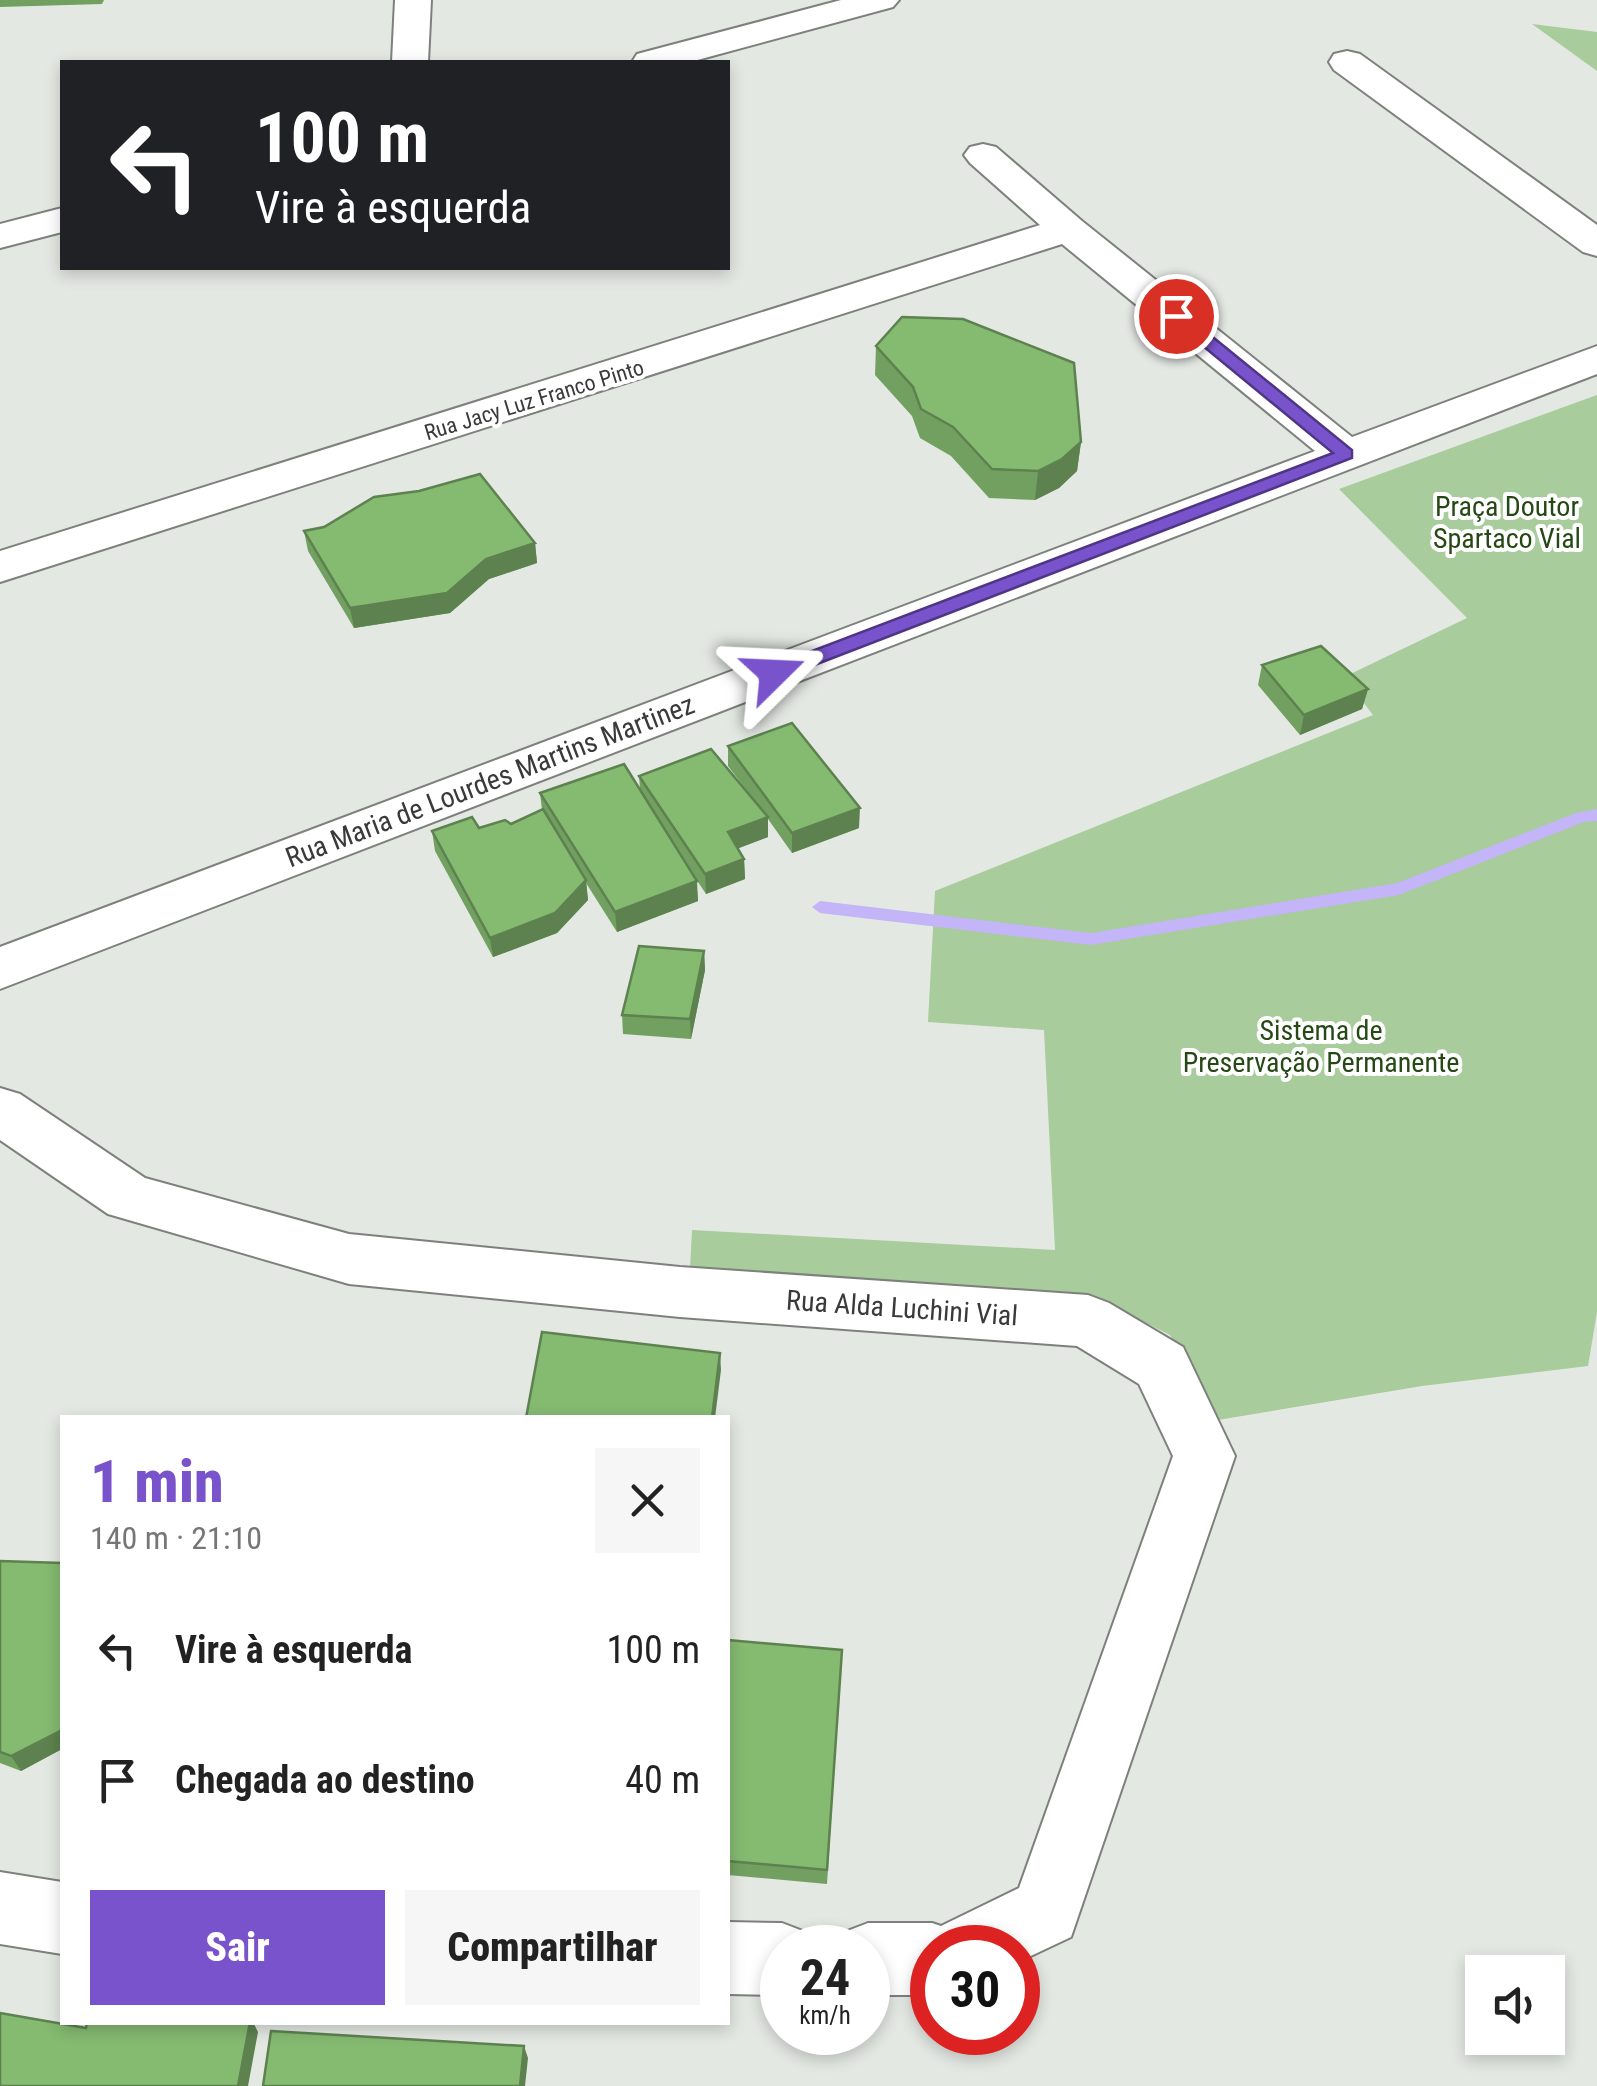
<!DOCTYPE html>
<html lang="pt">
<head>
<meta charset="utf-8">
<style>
	body { margin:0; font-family:"Roboto Condensed",sans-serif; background:#f6f6f6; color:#222; height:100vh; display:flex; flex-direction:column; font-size:38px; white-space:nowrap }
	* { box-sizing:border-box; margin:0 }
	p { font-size:32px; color:#767676 }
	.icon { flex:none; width:55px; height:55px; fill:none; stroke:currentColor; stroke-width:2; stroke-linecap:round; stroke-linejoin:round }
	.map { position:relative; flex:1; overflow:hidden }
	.side { position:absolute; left:60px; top:1415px; width:670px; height:610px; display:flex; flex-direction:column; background:#fff; border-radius:0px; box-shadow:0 5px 15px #0003 }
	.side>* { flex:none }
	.guide { position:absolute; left:60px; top:60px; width:670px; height:210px; border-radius:0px; box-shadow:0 5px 15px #0003; background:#202124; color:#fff; overflow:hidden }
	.controls { position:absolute; left:1465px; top:1955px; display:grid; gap:20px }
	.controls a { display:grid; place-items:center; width:100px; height:100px; border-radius:0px; background:#fff; box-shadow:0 5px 15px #0003; font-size:50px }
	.speed { position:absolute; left:760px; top:1925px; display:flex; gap:20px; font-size:50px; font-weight:700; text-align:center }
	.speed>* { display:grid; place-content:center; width:130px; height:130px; border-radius:50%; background:#fff; box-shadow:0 5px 15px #0003; line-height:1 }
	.speed small { font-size:25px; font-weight:400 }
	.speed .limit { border:15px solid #d22; background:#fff; color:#111 }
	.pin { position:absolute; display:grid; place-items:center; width:85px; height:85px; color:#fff; margin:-42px; border:5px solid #fff; border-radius:50%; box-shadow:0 2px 10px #0007 }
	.me { position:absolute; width:110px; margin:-55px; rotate:69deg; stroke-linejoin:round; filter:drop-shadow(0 0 8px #0008) }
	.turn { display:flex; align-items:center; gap:35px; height:210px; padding:0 30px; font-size:45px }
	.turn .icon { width:130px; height:130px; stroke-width:2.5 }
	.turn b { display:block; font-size:70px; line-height:85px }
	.round { display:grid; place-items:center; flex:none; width:105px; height:105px; border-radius:0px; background:#f6f6f6 }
	.headline { display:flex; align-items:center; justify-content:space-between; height:170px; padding:0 30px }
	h1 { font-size:60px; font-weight:800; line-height:75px; color:#7953cc }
	.action { display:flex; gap:20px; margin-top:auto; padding:20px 30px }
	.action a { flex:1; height:115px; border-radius:0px; background:#7953cc; color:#fff; font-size:40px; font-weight:800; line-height:115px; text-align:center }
	.action a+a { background:#f6f6f6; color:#222 }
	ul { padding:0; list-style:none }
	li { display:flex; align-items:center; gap:30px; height:130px; padding:0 30px }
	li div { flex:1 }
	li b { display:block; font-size:38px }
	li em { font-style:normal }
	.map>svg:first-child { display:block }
	.green { fill:#a8cc9b }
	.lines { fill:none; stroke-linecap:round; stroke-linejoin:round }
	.stream { fill:#c3b5f7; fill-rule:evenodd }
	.minor-casing { stroke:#7d807c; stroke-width:4 }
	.minor { fill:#fff; fill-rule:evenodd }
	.wall { fill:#72a061 }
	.shaded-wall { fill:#5d824f }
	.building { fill:#85ba71; stroke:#5d824f; stroke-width:2.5 }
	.route { fill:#7953cc; stroke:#4f3685; stroke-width:2.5 }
	.labels { text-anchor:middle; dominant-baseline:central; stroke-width:8; stroke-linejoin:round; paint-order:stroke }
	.far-street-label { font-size:22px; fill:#393a39; stroke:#fff }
	.park-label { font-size:28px; fill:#254815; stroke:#fff }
	.street-label { font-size:28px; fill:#393a39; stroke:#fff }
</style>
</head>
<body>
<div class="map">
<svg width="1597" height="2086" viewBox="0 0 1597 2086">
	<rect width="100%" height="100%" fill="#e4e8e3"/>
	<!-- green -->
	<path class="green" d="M1532,24L1597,32V71Z
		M1597,395V1312L1588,1366L1422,1386L1218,1420L1170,1335L1091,1295L690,1269L692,1230L1055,1250L1044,1030L928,1022L935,891L1373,715L1344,677L1467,618L1339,489Z"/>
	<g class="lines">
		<!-- stream -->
		<path class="stream" d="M1597,809V821L1584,822L1399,895L1091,945L820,913L812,907L820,901L1091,933L1397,883L1576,813Z"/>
		<!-- minor casing -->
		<g class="minor-casing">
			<path id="minor" d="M395,0H431L428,62H392Z
				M841,0H899L893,7L690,62H632L637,54Z
				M1347,51L1360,54L1597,225V256L1583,252L1334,70L1329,62L1334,54Z
				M983,144L996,147L1082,221L1352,437L1597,346V374L0,989V947L1315,451L1062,244L0,582V551L1040,225L970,163L964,155L970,147Z
				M62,208V232L0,248V224Z
				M0,1088L20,1094L145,1178L349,1234L680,1267L1088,1295L1109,1303L1183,1347L1235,1456L1071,1937L1018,1962V1948H932V1995H868V1948H837L842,1933L868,1923H932L941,1926L1019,1888L1173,1456L1139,1384L1077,1346L680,1317L349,1284L108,1214L0,1140Z
				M0,1872L62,1882V1954L0,1944Z
				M728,1922L782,1923L808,1933L813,1948H782V1995L728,1994Z"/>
		</g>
		<!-- minor -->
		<use href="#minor" class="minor"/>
	</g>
	<!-- wall -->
	<path class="wall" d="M0,0H104L102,4L0,7Z
		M876,346L1081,442L1077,471L1059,488L1035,500L989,498L951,456L920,438L912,416L875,375Z
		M304,531L535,543L537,563L489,579L450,613L354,628L308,551Z
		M1262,665L1368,689L1362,709L1300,735L1258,685Z
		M728,746L859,828L792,853L768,819V837L738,848L744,859L745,879L706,894L696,879L698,901L617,932L586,883L588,900L557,933L493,957L435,851L432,831L511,824L542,810L540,793L640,789L639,776L754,800L728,766Z
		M704,951L705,970L691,1039L623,1034L622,1015Z
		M0,1561L62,1563V1749L21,1771L0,1763Z
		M728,1640L842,1650L827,1884L728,1875Z"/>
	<!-- shaded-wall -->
	<path class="shaded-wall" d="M1081,442L1077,471L1059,488L1035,500L1038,471Z
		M535,543L537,563L489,579L450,613L354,628L350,608L486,559Z
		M1368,689L1362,709L1300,735L1304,715Z
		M860,808L859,828L792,853V833Z
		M768,817V837L729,852L728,832Z
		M744,859L745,879L706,894L705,874Z
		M586,880L588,900L557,933L493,957L490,938Z
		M697,881L698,901L617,932L615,912Z
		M704,951L705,970L691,1039L690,1019Z
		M720,1353L721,1370L715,1418H712Z
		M62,1730V1749L21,1771L11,1756Z
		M250,2022H253L258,2032L248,2086H238Z
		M524,2046L528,2058L525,2086H520Z"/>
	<!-- building -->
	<path class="building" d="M902,317L963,319L1074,363L1081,442L1062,459L1038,471L992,469L953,427L921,409L913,387L876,346Z
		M480,474L535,543L486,559L447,593L350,608L304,531L324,527L374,497L419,491Z
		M1321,646L1368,689L1304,715L1262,665Z
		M792,723L860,808L792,833L728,746Z
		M711,749L768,817L728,832L744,859L705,874L639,776Z
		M624,764L697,881L615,912L540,793Z
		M543,809L586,880L555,913L490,938L432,831L472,817L479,828L505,820L511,824Z
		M639,946L704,951L690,1019L622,1015Z
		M542,1332L720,1353L712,1418H526Z
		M0,1561L62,1563V1730L11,1756L0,1752Z
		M728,1640L842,1650L827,1870L728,1861Z
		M0,2013L86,2028L87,2022H250L238,2086H0Z
		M271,2031L524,2046L520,2086H263Z"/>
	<!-- route -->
	<path class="route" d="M1170,312H1182L1352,450V458L781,678H767V668L1333,453L1170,319Z"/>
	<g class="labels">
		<!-- far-street labels -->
		<g class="far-street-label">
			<text transform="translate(534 400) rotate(-17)">Rua Jacy Luz Franco Pinto</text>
		</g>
		<!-- park labels -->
		<g class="park-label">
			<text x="1507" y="506">Praça Doutor<tspan x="1507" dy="32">Spartaco Vial</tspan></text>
			<text x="1321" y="1030">Sistema de<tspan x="1321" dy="32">Preservação Permanente</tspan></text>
		</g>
		<!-- street labels -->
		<g class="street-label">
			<text transform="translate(490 781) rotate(-21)">Rua Maria de Lourdes Martins Martinez</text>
			<text transform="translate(902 1308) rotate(4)">Rua Alda Luchini Vial</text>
		</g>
	</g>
</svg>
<div class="controls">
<a><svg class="icon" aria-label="sound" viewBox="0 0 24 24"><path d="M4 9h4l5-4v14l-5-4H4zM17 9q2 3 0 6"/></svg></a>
</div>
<div class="speed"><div>24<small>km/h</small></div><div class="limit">30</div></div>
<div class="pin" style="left:1176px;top:316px;background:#d93025"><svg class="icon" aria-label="arrive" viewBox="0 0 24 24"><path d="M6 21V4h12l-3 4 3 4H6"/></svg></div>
<svg class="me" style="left:774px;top:673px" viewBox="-20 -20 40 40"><path d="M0-17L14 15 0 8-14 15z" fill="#7953cc" stroke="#fff" stroke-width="4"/></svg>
<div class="guide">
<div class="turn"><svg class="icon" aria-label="left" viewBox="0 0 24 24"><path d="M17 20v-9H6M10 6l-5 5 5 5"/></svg><div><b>100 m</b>Vire à esquerda</div></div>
</div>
<section class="side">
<div class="headline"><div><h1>1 min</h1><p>140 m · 21:10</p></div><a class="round"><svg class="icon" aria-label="close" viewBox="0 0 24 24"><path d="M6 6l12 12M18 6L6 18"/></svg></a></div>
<ul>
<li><svg class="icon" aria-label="left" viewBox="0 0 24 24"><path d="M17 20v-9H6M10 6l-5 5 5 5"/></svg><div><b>Vire à esquerda</b></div><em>100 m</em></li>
<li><svg class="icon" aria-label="arrive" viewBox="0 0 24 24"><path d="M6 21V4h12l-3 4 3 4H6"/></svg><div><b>Chegada ao destino</b></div><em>40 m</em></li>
</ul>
<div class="action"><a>Sair</a><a>Compartilhar</a></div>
</section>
</div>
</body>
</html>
